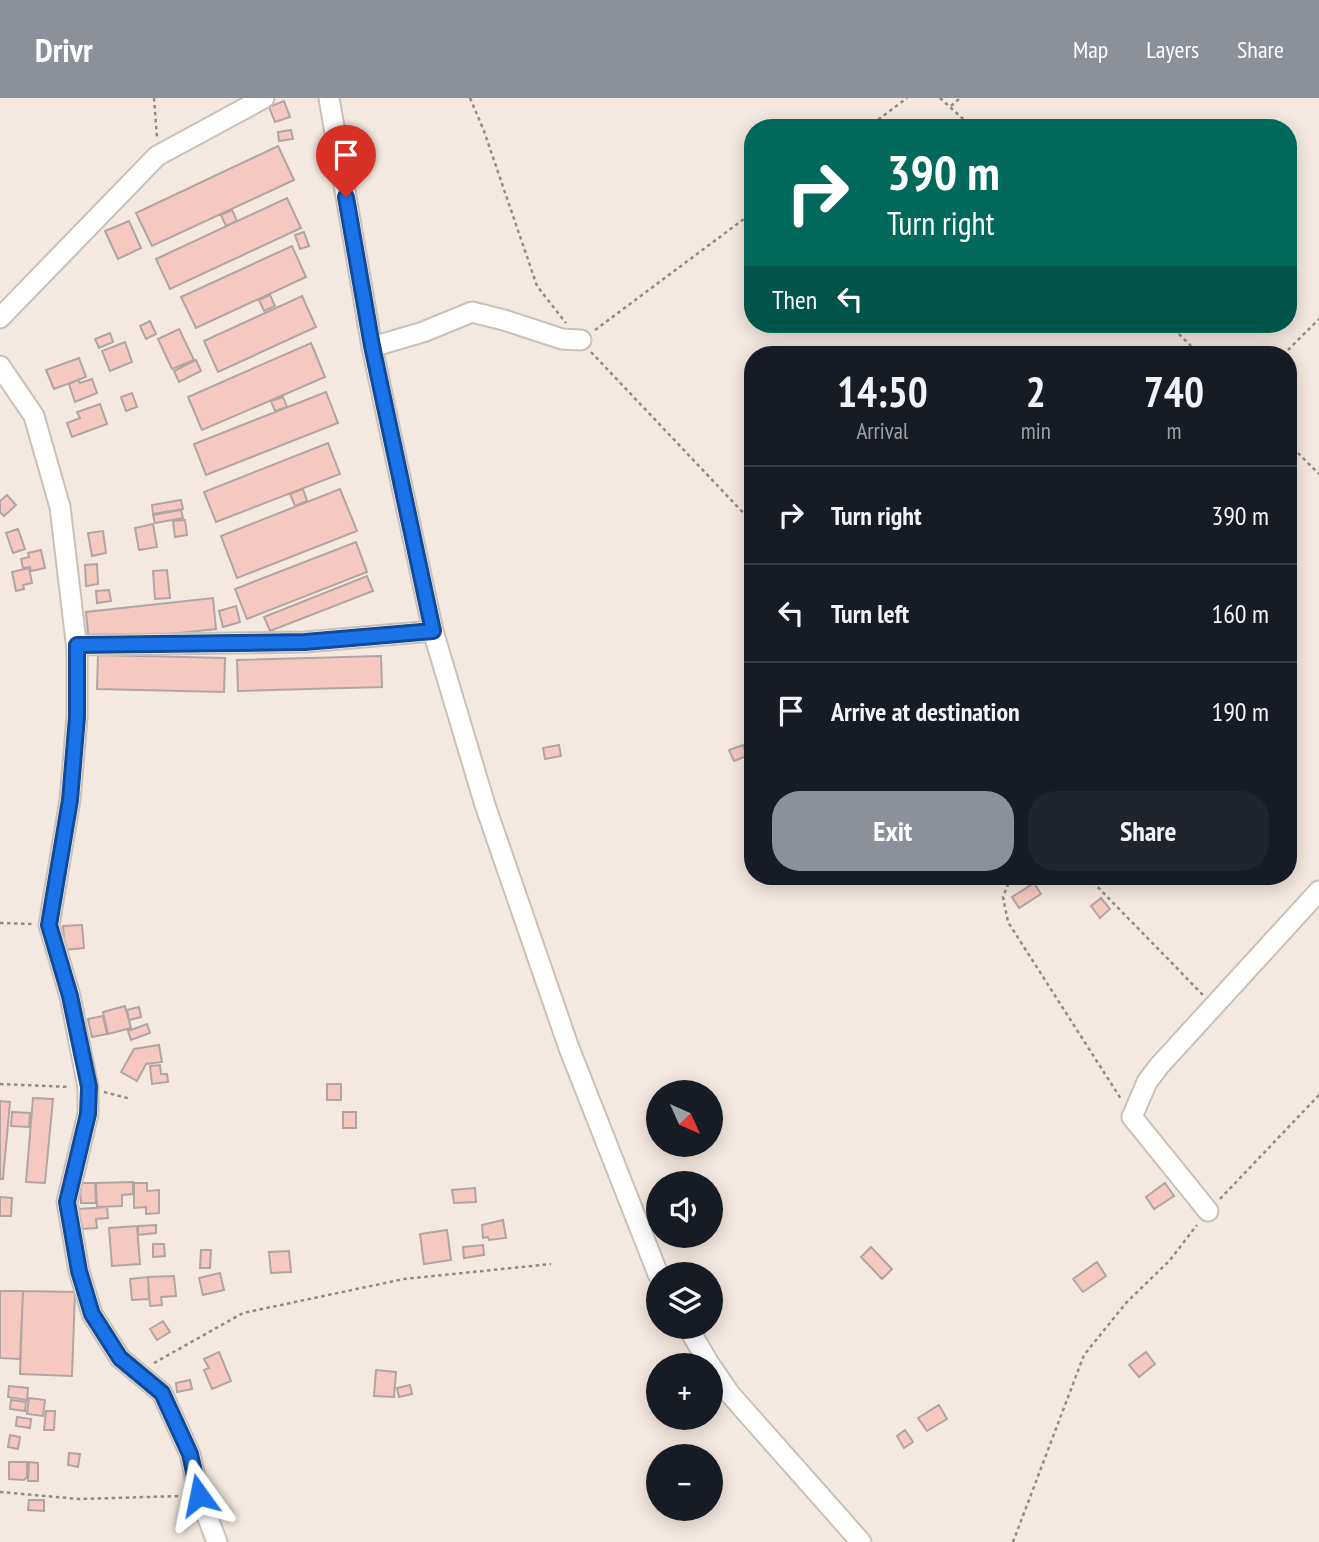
<!DOCTYPE html>
<html lang="en">
<head>
<meta charset="utf-8">
<style>
	body { margin:0; font-family:"PT Sans Narrow",sans-serif; background:#20242c; color:#f1f3f6; height:100vh; display:flex; flex-direction:column; font-size:26px; white-space:nowrap }
	* { box-sizing:border-box; margin:0 }
	p { font-size:23px; color:#9ea1a6 }
	.icon { flex:none; width:38px; height:38px; fill:none; stroke:currentColor; stroke-width:2; stroke-linecap:round; stroke-linejoin:round }
	.map { position:relative; flex:1; overflow:hidden }
	.sheet { position:absolute; left:744px; top:248px; width:553px; height:539px; display:flex; flex-direction:column; background:#171b24; border-radius:28px; box-shadow:0 4px 18px #0003 }
	.sheet>* { flex:none }
	.banner { position:absolute; left:744px; top:21px; width:553px; height:214px; border-radius:28px; box-shadow:0 4px 18px #0003; background:#00695c; color:#fff; overflow:hidden }
	.needle { width:46px; rotate:135deg }
	.buttons { position:absolute; left:646px; top:982px; display:grid; gap:14px }
	.buttons a { display:grid; place-items:center; width:77px; height:77px; border-radius:50%; background:#171b24; box-shadow:0 4px 18px #0003; font-size:35px }
	.pin { position:absolute; display:grid; place-items:center; width:60px; height:60px; color:#fff; margin:-72px -30px; border-radius:50% 50% 50% 0; rotate:-45deg; box-shadow:0 0 7px #0007 }
	.pin .icon { rotate:45deg }
	.me { position:absolute; width:77px; margin:-38px; rotate:348deg; stroke-linejoin:round; filter:drop-shadow(0 0 5px #0008) }
	.turn { display:flex; align-items:center; gap:24px; height:147px; padding:0 28px; font-size:32px }
	.turn .icon { width:91px; height:91px; stroke-width:2.5 }
	.turn b { display:block; font-size:49px; line-height:60px }
	.then { display:flex; align-items:center; height:66px; padding:0 28px; background:#0003; gap:14px; font-size:26px }
	.eta { display:flex; justify-content:space-evenly; align-items:center; height:119px; text-align:center }
	.eta b { font-size:42px; font-weight:700; line-height:49px }
	.cta { display:flex; gap:14px; margin-top:auto; padding:14px 28px }
	.cta a { flex:1; height:80px; border-radius:28px; background:#8c9099; color:#fff; font-size:28px; font-weight:700; line-height:80px; text-align:center }
	.cta a+a { background:#20242c; color:#f1f3f6 }
	ul { padding:0; list-style:none }
	li { display:flex; align-items:center; gap:21px; height:98px; padding:0 28px; border-top:2px solid #363941 }
	li div { flex:1 }
	li b { display:block; font-size:26px }
	li em { font-style:normal }
	header { display:flex; align-items:center; gap:42px; box-sizing:border-box; height:98px; padding:0 35px; background:#8c9099; color:#fff }
	header strong { font-size:33px }
	nav { display:flex; gap:38px; margin-inline-start:auto; font-size:24px }
	.map>svg:first-child { display:block }
	.building { fill:#f5c9c0; stroke:#b2a4a1; stroke-width:2 }
	.lines { fill:none; stroke-linecap:round; stroke-linejoin:round }
	.minor-casing { stroke:#cac0b7; stroke-width:23 }
	.path { stroke:#918a83; stroke-width:2.5; stroke-dasharray:3.5 3.5; stroke-linecap:butt }
	.minor { stroke:#fff; stroke-width:19 }
	.route-casing { stroke:#114b97; stroke-width:18 }
	.route { stroke:#1a73e8; stroke-width:12 }
</style>
</head>
<body>
<header>
<strong>Drivr</strong>
<nav><a>Map</a><a>Layers</a><a>Share</a></nav>
</header>
<div class="map">
<svg width="1319" height="1444" viewBox="0 0 1319 1444">
	<rect width="100%" height="100%" fill="#f4e9e0"/>
	<!-- building -->
	<path class="building" d="M284,3L290,19L275,24L269,9Z
		M291,32L293,41L279,43L278,34Z
		M278,48L294,82L152,148L136,115Z
		M287,100L301,130L170,191L156,161Z
		M232,112L237,123L226,128L221,117Z
		M129,123L141,150L118,161L105,133Z
		M304,134L309,148L300,151L295,137Z
		M292,148L306,179L196,230L181,199Z
		M270,197L275,208L264,213L259,202Z
		M302,198L316,229L218,274L204,243Z
		M150,223L156,236L146,241L140,228Z
		M179,231L194,262L172,271L158,241Z
		M110,235L113,244L99,250L95,241Z
		M125,244L132,264L110,273L102,253Z
		M311,245L325,279L202,332L188,299Z
		M79,260L86,279L54,291L46,272Z
		M196,262L201,273L179,284L174,273Z
		M92,281L97,295L75,304L69,286L78,282L80,285Z
		M326,294L338,325L206,377L194,346Z
		M132,295L137,309L126,313L121,299Z
		M283,299L287,309L275,313L271,303Z
		M100,306L107,326L72,339L67,325L80,320L77,314Z
		M328,345L340,376L216,424L204,394Z
		M303,391L307,403L295,408L290,396Z
		M340,391L357,433L237,480L221,438Z
		M7,397L16,407L4,418L0,414V403Z
		M181,402L183,411L153,416L152,407Z
		M181,412L183,420L155,425L153,417Z
		M185,422L187,437L175,439L173,423Z
		M153,426L157,449L139,452L135,430Z
		M18,431L25,451L13,455L6,435Z
		M103,433L106,455L92,458L88,435Z
		M356,444L367,474L247,521L235,491Z
		M41,452L45,470L31,473L30,469L23,470L21,461L29,459L28,455Z
		M97,466L98,486L86,488L85,467Z
		M29,470L32,485L23,487L24,491L16,493L12,474Z
		M167,472L170,500L155,501L153,473Z
		M367,478L373,493L270,533L264,519Z
		M109,492L111,503L97,505L96,493Z
		M213,500L216,531L89,545L86,514Z
		M236,508L240,524L223,529L219,513Z
		M98,557L225,560L224,594L97,591Z
		M381,558L382,589L238,593L237,562Z
		M559,647L561,658L545,661L543,650Z
		M743,647L747,658L734,663L729,652Z
		M1034,785L1041,796L1019,810L1012,799Z
		M1101,800L1110,811L1100,820L1091,808Z
		M82,827L84,850L65,852L63,828Z
		M125,908L131,930L108,936L103,914Z
		M139,909L141,919L129,922L127,912Z
		M103,918L107,936L92,939L88,921Z
		M147,926L150,935L131,942L128,933Z
		M159,947L162,964L146,966L137,983L121,974L134,951Z
		M160,967L161,976H167L168,984L152,986L150,968Z
		M327,986H341V1002H327Z
		M33,1000L53,1001L45,1085L26,1084Z
		M0,1003L10,1004L3,1081H0Z
		M12,1014L30,1015L29,1029L11,1028Z
		M343,1014H356V1030H343Z
		M133,1084V1096L122,1097V1108L97,1109L96,1085Z
		M80,1085H95L96,1105H81Z
		M134,1085H147V1093L159,1092V1115L146,1116V1109L134,1110Z
		M1165,1085L1174,1098L1154,1111L1146,1099Z
		M475,1090L476,1104L454,1105L452,1092Z
		M0,1099L12,1100L11,1118H0Z
		M107,1109L108,1120L96,1121L97,1130L80,1131L79,1111Z
		M503,1122L506,1140L489,1142L488,1139L483,1140L482,1127Z
		M156,1127V1135L138,1137V1128Z
		M137,1128L140,1166L112,1168L109,1130Z
		M447,1132L451,1162L424,1166L420,1136Z
		M153,1146H164L165,1158L153,1159Z
		M483,1147L484,1157L464,1160L463,1149Z
		M871,1149L892,1171L882,1181L861,1159Z
		M201,1152H211L210,1170H200Z
		M289,1153L291,1174L271,1175L269,1154Z
		M1097,1164L1106,1178L1083,1194L1073,1181Z
		M220,1175L224,1192L203,1197L199,1180Z
		M174,1178L176,1198L161,1199L162,1207L150,1208L148,1179Z
		M148,1179L149,1201L132,1202L130,1181Z
		M0,1193H23L20,1261L0,1260Z
		M23,1193L75,1194L72,1278L20,1276Z
		M163,1223L170,1234L157,1242L150,1231Z
		M219,1254L231,1283L212,1291L204,1272L209,1270L204,1261Z
		M1146,1254L1155,1266L1139,1279L1129,1267Z
		M376,1272L396,1274L394,1299L374,1298Z
		M190,1282L192,1291L177,1294L176,1285Z
		M410,1287L412,1296L399,1299L397,1290Z
		M9,1288L28,1290L27,1302L8,1299Z
		M29,1300L45,1302L43,1318L27,1316Z
		M11,1302L26,1304L25,1313L10,1311Z
		M939,1307L947,1321L927,1333L918,1320Z
		M46,1313H55L54,1332H44Z
		M17,1319L31,1321L30,1330L16,1328Z
		M905,1332L913,1344L904,1350L897,1338Z
		M10,1337L20,1339L18,1351L8,1349Z
		M69,1355L80,1356L78,1369L68,1367Z
		M9,1364H27V1379L24,1382L9,1381Z
		M29,1364L38,1365V1383H28Z
		M29,1402H44V1413L28,1412Z"/>
	<g class="lines">
		<!-- minor casing -->
		<g class="minor-casing">
			<path id="minor" d="M329,0L372,249L433,533L485,707L569,950L658,1176
				M0,220L157,58L264,0
				M372,249L423,234L472,214L504,222L562,241L581,242
				M0,268L34,318L60,409L77,552V619L70,702L49,827L70,898L88,989V1016L67,1104L79,1173L92,1216L120,1260L162,1295L190,1356L199,1397L217,1444
				M77,547L305,544L433,533
				M1208,1113L1132,1019L1147,984L1159,968L1319,793
				M687,1228L710,1267
				M710,1267L730,1296L861,1444"/>
		</g>
		<!-- path -->
		<path class="path" d="M154,0L157,40
			M470,0L484,33L537,188L566,225
			M940,0L973,30
			M951,8L960,0
			M867,30L907,0
			M1169,226L1200,257
			M595,232L752,115
			M591,254L752,424
			M1283,257L1319,221
			M1288,345L1319,376
			M1011,779L1003,799L1008,824L1121,1001
			M1088,779L1203,897
			M0,825L32,826
			M0,986L70,989
			M104,994L131,1001
			M1220,1101L1319,997
			M154,1265L243,1215L404,1181L551,1166
			M0,1394L79,1401L181,1398
			M1013,1444L1084,1257L1126,1205L1170,1162L1197,1127"/>
		<!-- minor -->
		<use href="#minor" class="minor"/>
	</g>
	<g class="lines">
		<!-- route casing -->
		<g class="route-casing">
			<path id="route" d="M199,1397L190,1356L162,1295L120,1260L92,1216L79,1173L67,1104L88,1016L89,989L70,898L49,827L70,702L77,619V547L305,544L433,533L372,248L346,99"/>
		</g>
		<!-- route -->
		<use href="#route" class="route"/>
	</g>
</svg>
<div class="buttons">
<a><svg class="needle" viewBox="-14 -14 28 28"><path d="M0-13l5 13h-10z" fill="#e53935"/><path d="M0 13l5-13h-10z" fill="#9ea1a6"/></svg></a>
<a><svg class="icon" aria-label="sound" viewBox="0 0 24 24"><path d="M4 9h4l5-4v14l-5-4H4zM17 9q2 3 0 6"/></svg></a>
<a><svg class="icon" aria-label="layers" viewBox="0 0 24 24"><path d="M12 4l9 5-9 5-9-5zM3 14l9 5 9-5"/></svg></a>
<a>+</a>
<a>−</a>
</div>
<div class="pin" style="left:346px;top:99px;background:#d93025"><svg class="icon" aria-label="arrive" viewBox="0 0 24 24"><path d="M6 21V4h12l-3 4 3 4H6"/></svg></div>
<svg class="me" style="left:199px;top:1397px" viewBox="-20 -20 40 40"><path d="M0-17L14 15 0 8-14 15z" fill="#1a73e8" stroke="#fff" stroke-width="4"/></svg>
<div class="banner">
<div class="turn"><svg class="icon" aria-label="right" viewBox="0 0 24 24"><path d="M7 20v-9h11M14 6l5 5-5 5"/></svg><div><b>390 m</b>Turn right</div></div>
<div class="then">Then<svg class="icon" aria-label="left" viewBox="0 0 24 24"><path d="M17 20v-9H6M10 6l-5 5 5 5"/></svg></div>
</div>
<section class="sheet">
<div class="eta">
<div><b>14:50</b><p>Arrival</p></div>
<div><b>2</b><p>min</p></div>
<div><b>740</b><p>m</p></div>
</div>
<ul>
<li><svg class="icon" aria-label="right" viewBox="0 0 24 24"><path d="M7 20v-9h11M14 6l5 5-5 5"/></svg><div><b>Turn right</b></div><em>390 m</em></li>
<li><svg class="icon" aria-label="left" viewBox="0 0 24 24"><path d="M17 20v-9H6M10 6l-5 5 5 5"/></svg><div><b>Turn left</b></div><em>160 m</em></li>
<li><svg class="icon" aria-label="arrive" viewBox="0 0 24 24"><path d="M6 21V4h12l-3 4 3 4H6"/></svg><div><b>Arrive at destination</b></div><em>190 m</em></li>
</ul>
<div class="cta"><a>Exit</a><a>Share</a></div>
</section>
</div>
</body>
</html>
